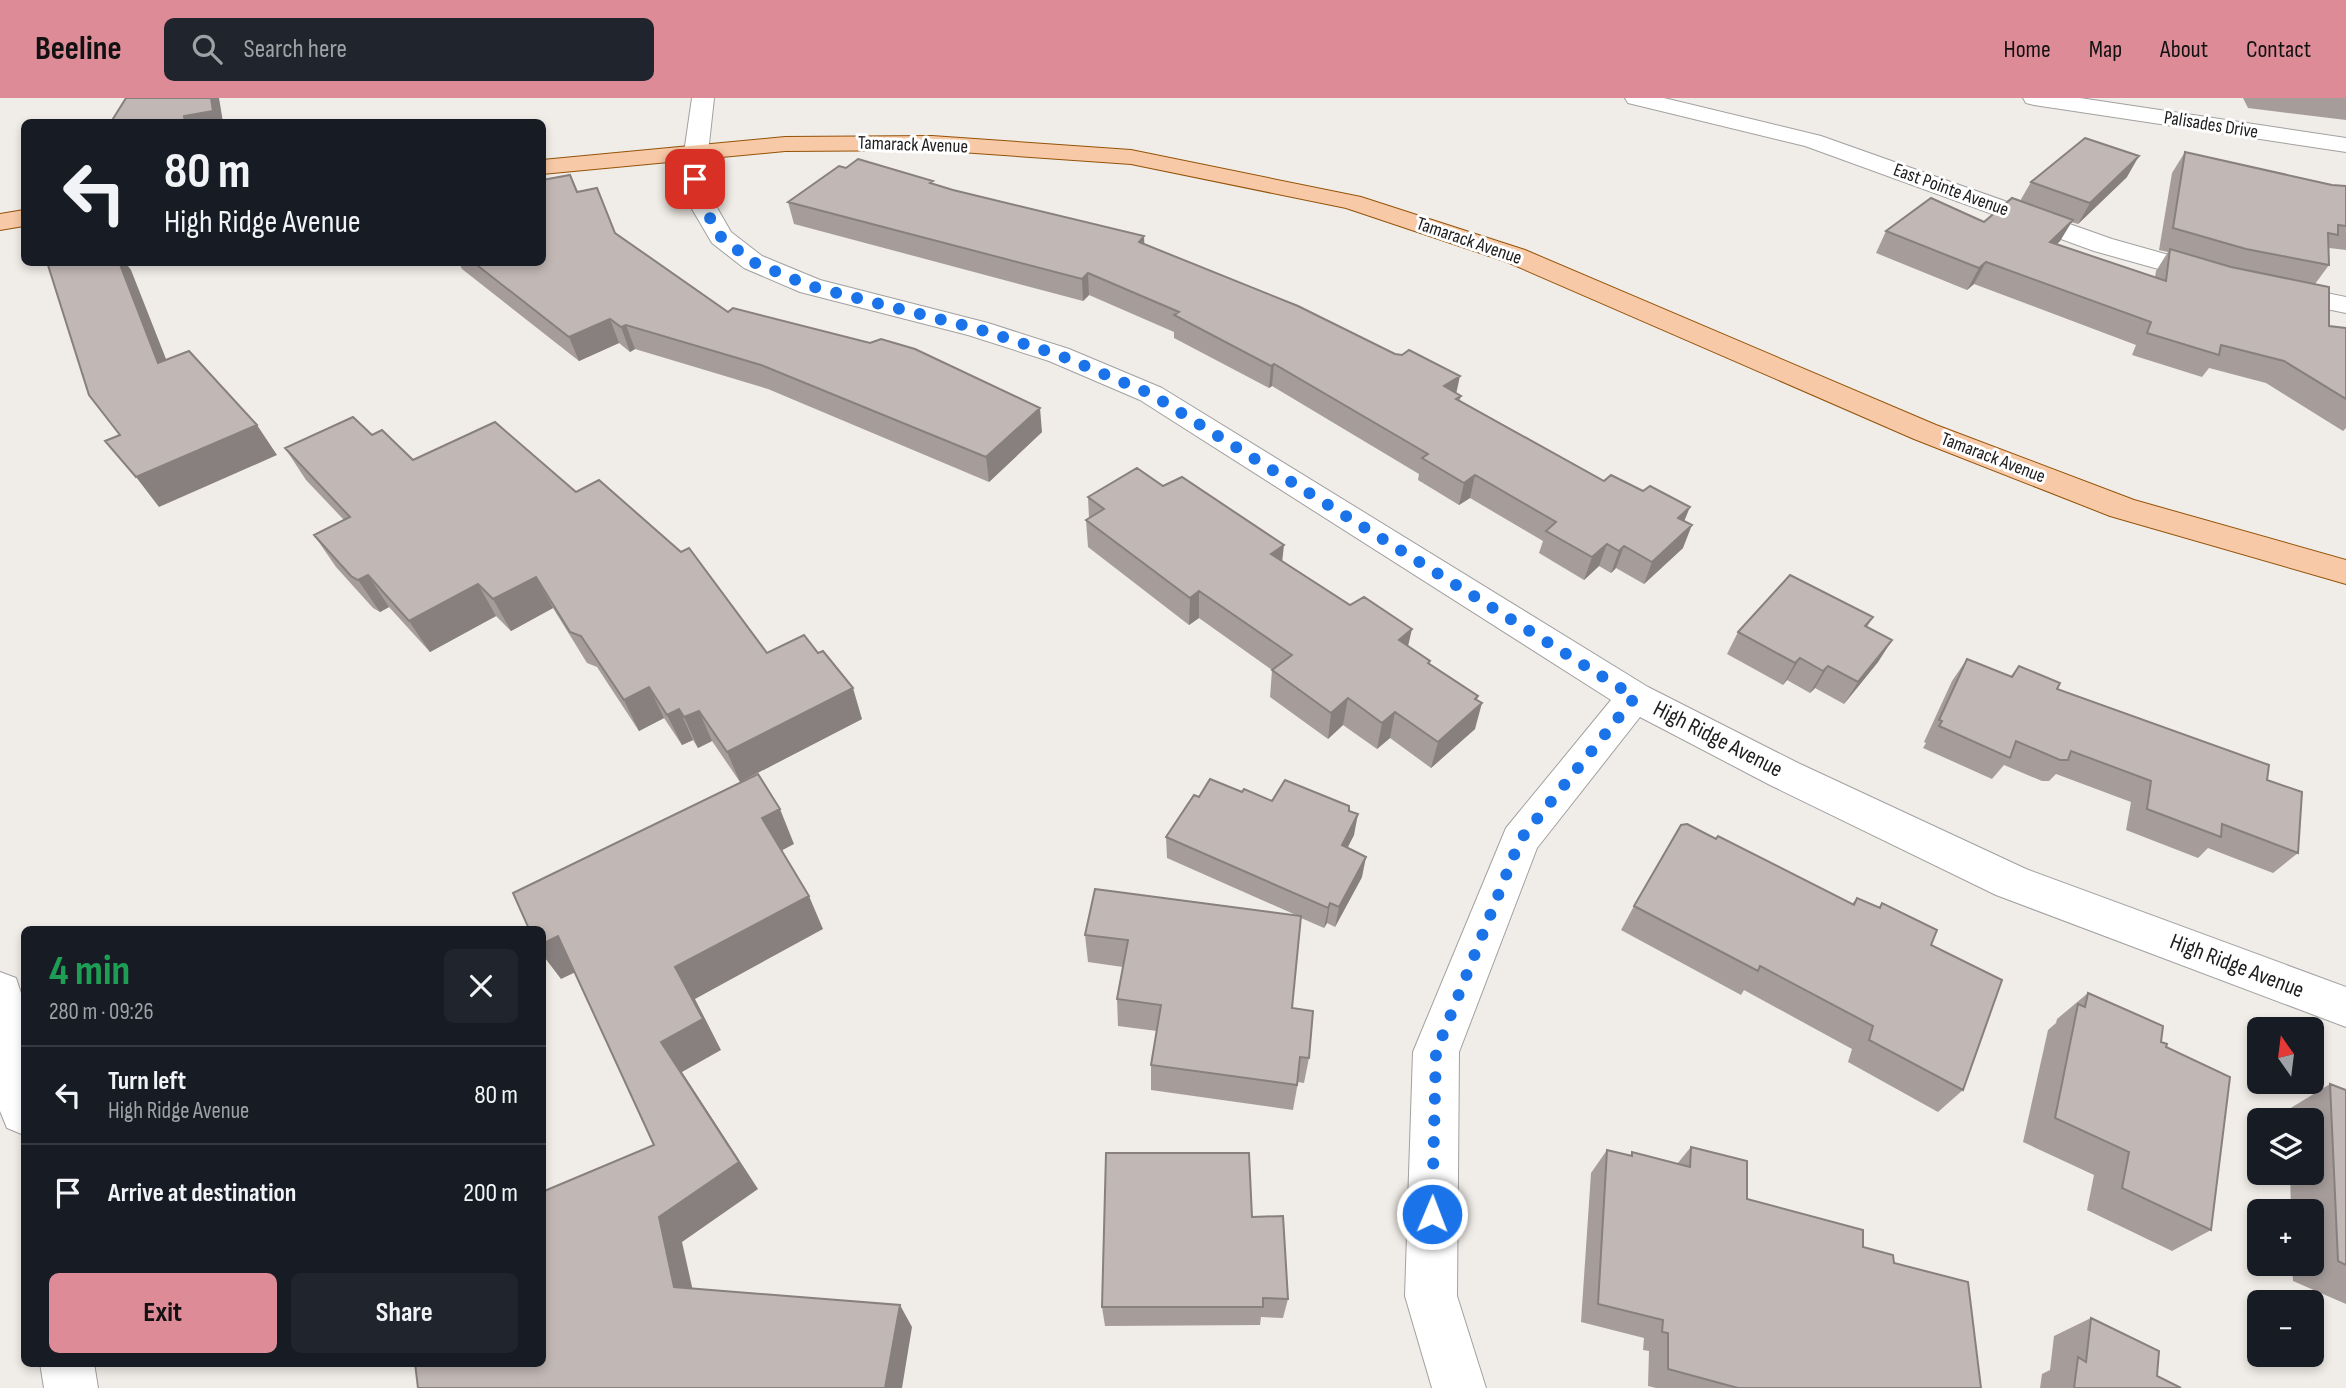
<!DOCTYPE html>
<html lang="en">
<head>
<meta charset="utf-8">
<style>
	body { margin:0; font-family:"Sofia Sans Condensed",sans-serif; background:#20242c; color:#f1f3f6; height:100vh; display:flex; flex-direction:column; font-size:26px; white-space:nowrap }
	* { box-sizing:border-box; margin:0 }
	p { font-size:23px; color:#9ea1a6 }
	.icon { flex:none; width:38px; height:38px; fill:none; stroke:currentColor; stroke-width:2; stroke-linecap:round; stroke-linejoin:round }
	.map { position:relative; flex:1; overflow:hidden }
	.details { position:absolute; left:21px; top:828px; width:525px; height:441px; display:flex; flex-direction:column; background:#171b24; border-radius:10px; box-shadow:0 4px 10px #0003 }
	.details>* { flex:none }
	.guide { position:absolute; left:21px; top:21px; width:525px; height:147px; border-radius:10px; box-shadow:0 4px 10px #0003; background:#171b24; color:#f1f3f6; overflow:hidden }
	.needle { width:46px; rotate:346deg }
	.buttons { position:absolute; left:2247px; top:919px; display:grid; gap:14px }
	.buttons a { display:grid; place-items:center; width:77px; height:77px; border-radius:10px; background:#171b24; box-shadow:0 4px 10px #0003; font-size:35px }
	.pin { position:absolute; display:grid; place-items:center; width:60px; height:60px; color:#fff; margin:-30px; border-radius:14px; box-shadow:0 4px 10px #0006 }
	.me { position:absolute; width:77px; margin:-38px; rotate:1deg; stroke-linejoin:round; filter:drop-shadow(0 0 5px #0008) }
	.turn { display:flex; align-items:center; gap:24px; height:147px; padding:0 28px; font-size:32px }
	.turn .icon { width:91px; height:91px; stroke-width:2.5 }
	.turn b { display:block; font-size:49px; line-height:60px }
	.round { display:grid; place-items:center; flex:none; width:74px; height:74px; border-radius:10px; background:#20242c }
	.headline { display:flex; align-items:center; justify-content:space-between; height:119px; padding:0 28px }
	h1 { font-size:42px; font-weight:700; line-height:52px; color:#1e9e55 }
	.action { display:flex; gap:14px; margin-top:auto; padding:14px 28px }
	.action a { flex:1; height:80px; border-radius:10px; background:#de8b98; color:#111; font-size:28px; font-weight:700; line-height:80px; text-align:center }
	.action a+a { background:#20242c; color:#f1f3f6 }
	ul { padding:0; list-style:none }
	li { display:flex; align-items:center; gap:21px; height:98px; padding:0 28px; border-top:2px solid #363941 }
	li div { flex:1 }
	li b { display:block; font-size:26px }
	li em { font-style:normal }
	header { display:flex; align-items:center; gap:42px; box-sizing:border-box; height:98px; padding:0 35px; background:#de8b98; color:#111 }
	header strong { font-size:33px }
	nav { display:flex; gap:38px; margin-inline-start:auto; font-size:24px }
	.search { width:490px; height:63px; background:#20242c; display:flex; align-items:center; gap:18px; box-sizing:border-box; padding:0 24px; border-radius:10px; color:#9ea1a6; font-size:26px }
	.map>svg:first-child { display:block }
	.lines { fill:none; stroke-linecap:round; stroke-linejoin:round }
	.minor-casing { stroke:#a1a1a1; stroke-width:2 }
	.major-casing { stroke:#945308; stroke-width:2 }
	.minor { fill:#fff; fill-rule:evenodd }
	.major { fill:#f7c9a6; fill-rule:evenodd }
	.wall { fill:#a69d9b }
	.shaded-wall { fill:#87807e }
	.building { fill:#c1b7b4; stroke:#87807e; stroke-width:2 }
	.route { stroke:#1a73e8; stroke-width:12; stroke-dasharray:0 21.6 }
	.labels { text-anchor:middle; dominant-baseline:central; stroke-width:6; stroke-linejoin:round; paint-order:stroke }
	.far-street-label { font-size:19px; fill:#202020; stroke:#fff }
	.street-label { font-size:23px; fill:#202020; stroke:#fff }
</style>
</head>
<body>
<header>
<strong>Beeline</strong>
<div class="search"><svg class="icon" aria-label="search" viewBox="0 0 24 24"><circle cx="10" cy="10" r="6"/><path d="M15 15l6 6"/></svg>Search here</div>
<nav><a>Home</a><a>Map</a><a>About</a><a>Contact</a></nav>
</header>
<div class="map">
<svg width="2346" height="1290" viewBox="0 0 2346 1290">
	<rect width="100%" height="100%" fill="#f0ece7"/>
	<g class="lines">
		<!-- minor casing -->
		<g class="minor-casing">
			<path id="minor" d="M692,0H714L708,55V94L731,134L762,158L820,182L988,225L1069,251L1162,290L1648,589L1798,665L2026,771L2346,889V929L1996,797L1770,687L1640,619L1537,750L1459,954L1457,1198L1486,1290H1432L1405,1198L1413,954L1506,730L1611,602L1140,302L1049,263L968,237L800,194L744,170L712,145L682,94L684,55Z
				M1625,0H1664L1821,38L2112,141L2222,172L2226,178L2222,184L2212,186L2094,153L1805,48L1628,5Z
				M2023,0H2080L2346,40V54L2034,7L2026,5Z
				M2277,185L2346,199V215L2267,199L2263,193L2267,187Z
				M0,874L16,880L24,904V1037L7,1030L0,1013Z
				M40,1265H94L98,1290H44Z"/>
		</g>
		<!-- major casing -->
		<g class="major-casing">
			<path id="major" d="M932,38L1131,52L1361,99L1525,152L1936,327L2134,402L2346,462V486L2110,418L1914,341L1507,164L1346,110L1131,66L932,52L785,53L542,76V62L785,39Z
				M24,112V128L0,132V116Z"/>
		</g>
		<!-- minor -->
		<use href="#minor" class="minor"/>
		<!-- major -->
		<use href="#major" class="major"/>
	</g>
	<!-- wall -->
	<path class="wall" d="M2243,0H2346V22L2248,10Z
		M2185,54L2332,87L2346,88V152L2329,150V167L2315,186L2329,228L2346,230V330L2343,333L2266,285L2209,270L2202,279L2132,257L2136,247L1974,186L1967,192L1876,155L1886,133L1984,124L2020,103L2031,84L2127,79L2078,126L2071,124L2060,143L2057,146L2155,179L2156,173L2168,154L2159,152L2172,75Z
		M846,70L933,86L1145,146L1456,295L1461,298L1460,302L1604,383L1684,423L1683,450L1644,486L1616,470L1611,475L1599,468L1584,482L1539,455L1543,443L1470,400L1459,407L1418,382L1419,376L1272,288L1269,290L1174,240V234L1089,197L1083,203L794,126L788,104Z
		M577,94L615,135L728,214L1042,334L989,384L768,291L635,251L630,254L619,245L579,263L462,171L459,165L447,167L445,164H542Z
		M372,337L413,362L576,394L767,555L862,621L740,684L712,643L698,650L693,642L682,647L664,620L639,633L597,569L587,565L553,510L511,533L496,518L430,554L389,509L380,514L373,510L336,469L314,437L344,422L306,382L285,350Z
		M1163,388L1282,463L1408,548L1429,566L1477,602L1475,631L1431,670L1390,640L1377,651L1343,627L1328,641L1270,599L1272,572L1199,520L1189,527L1088,449L1086,422L1089,420L1088,399Z
		M1873,519L1867,529L1892,542L1878,564L1844,606L1815,590L1810,595L1787,582L1783,587L1727,556L1738,534Z
		M1967,561L2011,578L2019,568L2057,591L2267,682L2298,755L2273,775L2208,750L2198,760L2126,732L2131,704L2056,676L2049,683H2042L2004,667L1992,681L1923,650L1926,645L1924,644L1952,583Z
		M1199,699L1272,703L1349,713L1354,737L1348,749L1362,779L1335,829L1327,825L1324,830L1301,820L1292,910L1309,960L1304,985L1298,984L1293,1012L1151,992V967L1157,933L1118,928L1117,901L1123,869L1088,864L1085,837L1296,817L1167,760L1166,739Z
		M1716,741L1852,806L1857,800L1878,810L1882,805L1931,847L1963,992L1938,1014L1848,964L1852,951L1744,892L1741,897L1621,832L1634,808Z
		M2088,895L2161,944L2166,949L2211,1132L2172,1153L2087,1112L2094,1077L2023,1044L2048,932L2056,925L2057,921Z
		M2330,986L2346,992V1206L2293,1183L2292,1166H2312V1113H2291L2290,1074H2312V1022H2289V1011Z
		M1691,1049L1747,1101L1863,1149L1894,1165L1981,1290H1656L1648,1288L1649,1253L1643,1252L1644,1240L1581,1224L1591,1075L1607,1052L1630,1058L1632,1054L1677,1066Z
		M1252,1119L1288,1201L1283,1220L1261,1219L1260,1227L1105,1228L1102,1209Z
		M2091,1220L2157,1278L2181,1290H2040L2042,1276L2050,1272L2054,1238Z"/>
	<!-- shaded-wall -->
	<path class="shaded-wall" d="M211,0H219L223,24H185L184,18Z
		M2139,58L2127,79L2078,126L2090,105Z
		M2073,122L2060,143L2037,165L2050,144Z
		M1144,138L1145,160L1139,144Z
		M119,164H125L131,172L179,294L158,265Z
		M445,164H458L459,165L447,167Z
		M1986,164L1974,186L1967,192L1979,170Z
		M1088,175L1089,197L1083,203L1082,181Z
		M610,221L619,245L579,263L569,239Z
		M626,227L635,251L630,254L621,229Z
		M1274,266L1272,288L1269,290L1271,268Z
		M1460,278L1455,301L1444,288Z
		M1040,310L1042,334L989,384L986,359Z
		M257,327L277,357L159,409L136,379Z
		M1475,377L1470,400L1459,407L1464,385Z
		M1690,409L1681,431L1678,420Z
		M1692,427L1683,450L1644,486L1652,464Z
		M1607,446L1599,468L1584,482L1592,459Z
		M1284,447L1281,474L1271,456Z
		M1624,448L1616,470L1611,475L1619,453Z
		M368,477L389,509L380,514L358,482Z
		M536,479L553,510L511,533L493,501Z
		M478,486L496,518L430,554L409,523Z
		M1199,493V520L1189,527L1190,500Z
		M1412,531L1406,557L1399,542Z
		M1892,542L1878,564L1844,606L1858,584Z
		M1800,560L1787,582L1783,587L1795,565Z
		M1828,568L1815,590L1810,595L1823,573Z
		M649,589L664,620L639,633L624,602Z
		M853,590L862,621L740,684L727,654Z
		M1478,598L1474,613L1482,605L1475,631L1431,670L1438,644Z
		M1348,600L1343,627L1328,641L1331,615Z
		M679,611L693,642L682,647L667,617Z
		M699,613L712,643L698,650L684,619Z
		M1395,614L1390,640L1377,651L1382,625Z
		M780,711L794,746L777,755L762,720Z
		M1358,716L1354,737L1338,767L1342,747Z
		M1366,759L1362,779L1335,829L1339,809Z
		M809,798L823,831L695,901L721,952L682,974L758,1091L682,1144L697,1211L674,1189L659,1119L661,944L675,869Z
		M1330,805L1327,825L1324,830L1328,810Z
		M558,838L582,871L561,881L542,856V846Z
		M900,1207L912,1229L902,1290H885Z"/>
	<!-- building -->
	<path class="building" d="M126,0H211L213,13L184,18L185,24H111Z
		M2085,40L2139,58L2090,105L2031,84Z
		M2185,54L2332,87L2346,88V128L2338,127V137L2328,135L2329,167L2246,151L2173,130Z
		M858,61L933,83L930,85L953,92L1144,138L1139,144L1298,208L1395,256L1402,257L1409,252L1460,278L1444,288L1461,298L1456,301L1604,383L1611,377L1643,393L1650,388L1690,409L1678,420L1692,427L1652,464L1624,448L1619,453L1607,446L1592,459L1546,433L1556,424L1475,377L1464,385L1422,360L1428,356L1274,266L1271,268L1174,217L1179,214L1088,175L1082,181L788,104L839,68L846,70Z
		M570,77L577,94L597,90L615,135L728,214L733,210L870,245L881,241L915,251L1040,310L986,359L761,267L626,227L621,229L610,221L569,239L473,164H542V82Z
		M1931,100L1984,124L2012,100L2073,122L2050,144L2166,183L2170,151L2231,169L2329,189V228L2346,230V301L2284,263L2221,247L2219,257L2147,235L2151,224L1986,164L1979,170L1886,133Z
		M47,164H119L158,265L189,253L257,327L136,379L105,343L120,337L89,297Z
		M353,319L372,337L382,332L413,362L495,324L576,394L599,382L681,454L689,450L767,555L804,537L818,555L823,553L853,590L727,654L699,613L684,619L679,611L667,617L649,589L624,602L581,538L570,534L536,479L493,501L478,486L409,523L368,477L358,482L351,478L314,437L350,419L285,350Z
		M1137,370L1163,388L1182,379L1284,447L1271,456L1350,507L1364,499L1412,531L1399,542L1430,563L1428,565L1478,598L1475,601L1482,605L1438,644L1395,614L1382,625L1348,600L1331,615L1272,572L1292,557L1199,493L1190,500L1086,422L1104,411L1088,399Z
		M1790,477L1873,519L1865,528L1892,542L1858,584L1828,568L1823,573L1800,560L1795,565L1738,534Z
		M1967,561L2012,579L2019,568L2060,585L2057,591L2269,667L2267,682L2302,694L2298,755L2222,726L2221,739L2147,711L2151,683L2071,653L2068,662H2060L2016,643L2010,660L1939,628L1942,623L1939,622Z
		M758,676L780,711L762,720L809,798L675,869L703,921L661,944L739,1064L659,1119L674,1189L900,1207L885,1290H418L415,1265H542V1094L654,1047L558,838L542,846V831H529L513,795Z
		M1210,681L1242,694L1244,691L1272,703L1285,682L1349,708V713L1358,716L1342,747L1366,759L1339,809L1330,805L1328,810L1166,739L1194,697L1199,699Z
		M1687,726L1716,741L1718,738L1854,807L1857,800L1880,810L1882,805L1937,832L1931,847L2002,882L1963,992L1869,942L1873,928L1760,868L1758,873L1634,808L1681,727Z
		M1095,791L1301,818L1292,910L1313,913L1309,960L1300,959L1297,987L1151,967L1161,907L1117,901L1128,842L1085,837Z
		M2088,895L2163,928L2161,944L2167,946L2166,949L2230,979L2211,1132L2122,1090L2129,1054L2055,1020L2078,906L2085,909Z
		M2330,986L2346,992V1167L2338,1163Z
		M1691,1049L1747,1063V1101L1863,1132V1149L1893,1157L1894,1165L1968,1184L1981,1290H1738L1668,1271V1235L1662,1234L1663,1222L1598,1206L1607,1052L1632,1058V1054L1690,1069Z
		M1106,1055H1249L1252,1119L1283,1118L1288,1201L1263,1200V1209H1102Z
		M2091,1220L2159,1253L2157,1278L2181,1290H2074L2078,1259L2086,1264Z"/>
	<g class="lines">
		<!-- route -->
		<path class="route" d="M695,81V94L721,139L753,164L810,188L978,231L1059,257L1151,296L1635,599L1520,742L1436,954L1432,1116"/>
	</g>
	<g class="labels">
		<!-- far-street labels -->
		<g class="far-street-label">
			<text transform="translate(2211 27) rotate(9)">Palisades Drive</text>
			<text transform="translate(913 47) rotate(2)">Tamarack Avenue</text>
			<text transform="translate(1951 92) rotate(20)">East Pointe Avenue</text>
			<text transform="translate(1469 143) rotate(19)">Tamarack Avenue</text>
			<text transform="translate(1993 360) rotate(21)">Tamarack Avenue</text>
		</g>
		<!-- street labels -->
		<g class="street-label">
			<text transform="translate(1718 641) rotate(27)">High Ridge Avenue</text>
			<text transform="translate(2237 868) rotate(21)">High Ridge Avenue</text>
		</g>
	</g>
</svg>
<div class="buttons">
<a><svg class="needle" viewBox="-14 -14 28 28"><path d="M0-13l5 13h-10z" fill="#e53935"/><path d="M0 13l5-13h-10z" fill="#9ea1a6"/></svg></a>
<a><svg class="icon" aria-label="layers" viewBox="0 0 24 24"><path d="M12 4l9 5-9 5-9-5zM3 14l9 5 9-5"/></svg></a>
<a>+</a>
<a>−</a>
</div>
<div class="pin" style="left:695px;top:81px;background:#d93025"><svg class="icon" aria-label="arrive" viewBox="0 0 24 24"><path d="M6 21V4h12l-3 4 3 4H6"/></svg></div>
<svg class="me" style="left:1432px;top:1116px" viewBox="-20 -20 40 40"><circle r="17" fill="#1a73e8" stroke="#fff" stroke-width="3"/><path d="M0-11L8 9 0 5-8 9z" fill="#fff"/></svg>
<div class="guide">
<div class="turn"><svg class="icon" aria-label="left" viewBox="0 0 24 24"><path d="M17 20v-9H6M10 6l-5 5 5 5"/></svg><div><b>80 m</b>High Ridge Avenue</div></div>
</div>
<section class="details">
<div class="headline"><div><h1>4 min</h1><p>280 m · 09:26</p></div><a class="round"><svg class="icon" aria-label="close" viewBox="0 0 24 24"><path d="M6 6l12 12M18 6L6 18"/></svg></a></div>
<ul>
<li><svg class="icon" aria-label="left" viewBox="0 0 24 24"><path d="M17 20v-9H6M10 6l-5 5 5 5"/></svg><div><b>Turn left</b><p>High Ridge Avenue</p></div><em>80 m</em></li>
<li><svg class="icon" aria-label="arrive" viewBox="0 0 24 24"><path d="M6 21V4h12l-3 4 3 4H6"/></svg><div><b>Arrive at destination</b></div><em>200 m</em></li>
</ul>
<div class="action"><a>Exit</a><a>Share</a></div>
</section>
</div>
</body>
</html>
